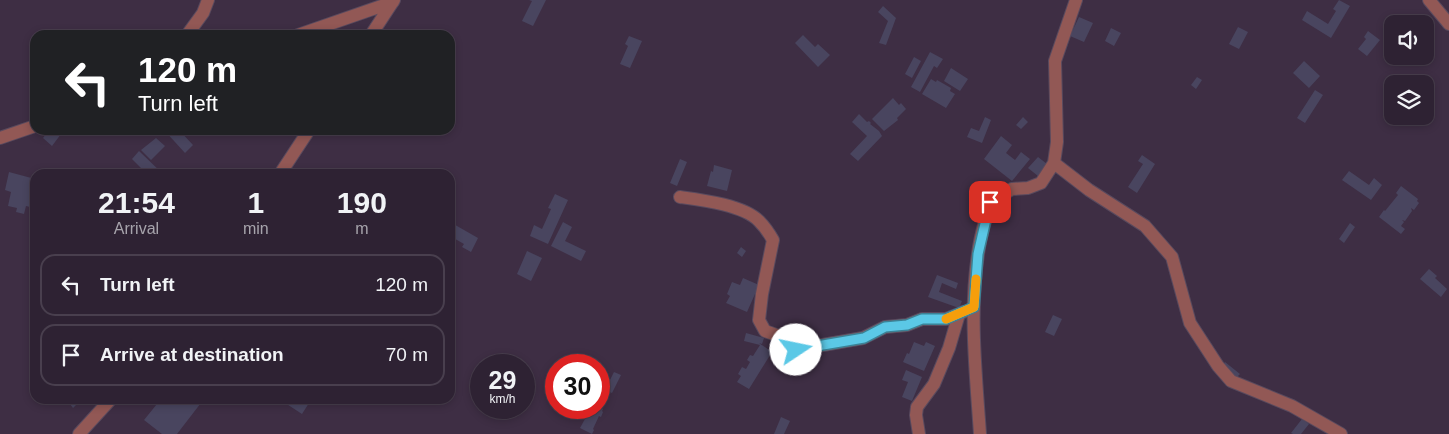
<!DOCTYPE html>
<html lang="en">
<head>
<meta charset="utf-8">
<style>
	body { margin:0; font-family:Helvetica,sans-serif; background:#3a2f3f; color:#f1f3f6; height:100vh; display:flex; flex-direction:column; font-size:19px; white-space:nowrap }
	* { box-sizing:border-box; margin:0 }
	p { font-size:16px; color:#a7a4ac }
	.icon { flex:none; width:28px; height:28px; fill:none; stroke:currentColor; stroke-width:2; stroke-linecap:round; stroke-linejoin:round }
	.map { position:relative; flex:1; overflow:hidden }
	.sheet { position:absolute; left:30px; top:169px; width:425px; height:235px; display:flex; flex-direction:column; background:#2e2233; border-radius:15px; box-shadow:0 2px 8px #0003,0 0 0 1px #493f4e }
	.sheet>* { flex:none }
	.top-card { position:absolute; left:30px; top:30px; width:425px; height:105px; border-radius:15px; box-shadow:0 2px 8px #0003,0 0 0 1px #493f4e; background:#202124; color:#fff; overflow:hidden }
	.buttons { position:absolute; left:1384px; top:15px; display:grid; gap:10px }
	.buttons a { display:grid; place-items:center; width:50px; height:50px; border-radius:10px; background:#2e2233; box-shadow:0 2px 8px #0003,0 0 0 1px #493f4e; font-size:25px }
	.speed { position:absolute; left:470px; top:354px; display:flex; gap:10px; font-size:25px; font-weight:700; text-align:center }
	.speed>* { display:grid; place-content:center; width:65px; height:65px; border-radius:50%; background:#2e2233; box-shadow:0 2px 8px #0003,0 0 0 1px #493f4e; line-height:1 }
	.speed small { font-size:12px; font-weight:400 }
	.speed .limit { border:8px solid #d22; background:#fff; color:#111 }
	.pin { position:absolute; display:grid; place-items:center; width:42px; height:42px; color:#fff; margin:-21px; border-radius:10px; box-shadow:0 2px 8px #0006 }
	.me { position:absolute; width:55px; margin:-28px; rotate:79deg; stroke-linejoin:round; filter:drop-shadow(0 0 4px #0008) }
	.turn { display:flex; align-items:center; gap:18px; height:105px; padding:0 25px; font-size:22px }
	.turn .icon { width:65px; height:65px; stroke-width:2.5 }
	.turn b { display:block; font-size:35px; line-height:42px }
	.eta { display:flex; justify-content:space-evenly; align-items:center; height:85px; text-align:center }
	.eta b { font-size:30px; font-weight:700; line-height:35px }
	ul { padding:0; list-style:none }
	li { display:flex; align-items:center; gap:15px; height:62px; margin:0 10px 8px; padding:0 15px; border:2px solid #493f4e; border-radius:15px }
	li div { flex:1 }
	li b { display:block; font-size:19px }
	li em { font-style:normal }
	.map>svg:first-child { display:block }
	.building { fill:#49455f }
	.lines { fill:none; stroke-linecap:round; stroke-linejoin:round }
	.minor-casing { stroke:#594a5e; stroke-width:14 }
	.minor { stroke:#925855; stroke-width:12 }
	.route-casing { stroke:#3b8296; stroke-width:12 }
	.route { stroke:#5bc8e6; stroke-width:9 }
	.slow { stroke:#f59e0b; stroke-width:9 }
</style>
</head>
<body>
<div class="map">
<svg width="1449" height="434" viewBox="0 0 1449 434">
	<rect width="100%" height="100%" fill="#3e2e44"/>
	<!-- building -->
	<path class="building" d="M529,0H546L533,26L522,21L532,1Z
		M1339,0L1350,6L1331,38L1302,20L1307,11L1328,24L1336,11L1333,9Z
		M883,6L896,18L886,45L879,43L888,21L878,12Z
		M1079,17L1093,23L1084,42L1070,36Z
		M1238,27L1248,32L1239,49L1229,44Z
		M1111,28L1121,33L1114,46L1105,41Z
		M1368,31L1380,40L1367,56L1358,49L1366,39L1364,37Z
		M803,35L815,47L818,44L830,55L818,67L795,43Z
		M629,36L642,41L630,68L620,64L628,46L625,44Z
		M930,52L943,59L937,68L934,66L920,92L911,87Z
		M914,57L921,61L912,78L905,74Z
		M1304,61L1320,76L1309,88L1293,73Z
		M951,68L968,79L960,91L944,81Z
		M1197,77L1202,80L1196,89L1191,85Z
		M931,79L936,82L937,80L951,88L950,91L955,94L946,108L922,94Z
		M1315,90L1323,95L1305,123L1297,118Z
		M893,98L899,105L901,103L906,109L897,118L898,120L884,131L872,119Z
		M859,114L867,122L869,121L871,123L870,124L879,131L882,136L858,161L850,154L867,136L852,122Z
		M985,117L991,120L982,143L967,137L971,128L979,131Z
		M1023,117L1028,122L1021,129L1016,125Z
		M49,130H57L61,134L52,146L43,138Z
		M164,130H179L193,145L185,153Z
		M1001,136L1012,145L1006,153L1015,160L1021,152L1030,159L1012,181L984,159Z
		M156,138L165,146L151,160L141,150Z
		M139,151L163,174H147L132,159Z
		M1142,155L1155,164L1137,193L1128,187L1143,164L1138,161Z
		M1038,157L1047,164L1038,176L1028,168Z
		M680,159L687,162L677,186L670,183Z
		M714,165L732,170L727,191L707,186L711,171L713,172Z
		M1349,171L1369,185L1374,178L1382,185L1371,200L1342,180Z
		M9,172L35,179L34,208L26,206L24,214L16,212L17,208L8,206L11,192L5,190Z
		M1401,186L1418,199L1417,201L1419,203L1414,210L1411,208L1412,211L1405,221L1402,220L1404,222L1401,226L1405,229L1401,234L1379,217L1384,210L1385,211L1398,195L1396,193Z
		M555,194L568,200L548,244L530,236L534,225L542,229L551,209L548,208Z
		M450,222L478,238L471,252L462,247L464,244L450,236Z
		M563,222L572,227L565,241L586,251L581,261L551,246Z
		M1350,223L1355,227L1344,243L1339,239Z
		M741,247L746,251L742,257L737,253Z
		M527,251L542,258L531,281L517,274Z
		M1429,269L1437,276L1435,278L1447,289L1441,297L1420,279Z
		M937,275L958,283L956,289L942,283L939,292L962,301L959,308L928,297Z
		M743,278L759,285L747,312L726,303L730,296L727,294L732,282L740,285Z
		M1053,315L1062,319L1054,336L1045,332Z
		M746,333L764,338L762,344L759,343L772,352L749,389L737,382L741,376L738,374L742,367L746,369L750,362L747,360L750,355L753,356L760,345L744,341Z
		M914,342L924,346L926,342L935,346L924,371L903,362L907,353L909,354Z
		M1225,362L1240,374L1236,378L1222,366Z
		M906,370L922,377L912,401L902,397L908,382L902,380Z
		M614,372L621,375L612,393L605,390Z
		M60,399H75L79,402L73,408L67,400L64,403Z
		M161,399H204L177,434H162L144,420Z
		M279,399H294L300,402L303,399L309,403L302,414Z
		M591,408H600L603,409L602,411L603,412L601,417L599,416L593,429L594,430L592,434L580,428Z
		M781,417L790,421L784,434H774Z
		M1302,419L1309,424L1301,434H1293L1291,433Z"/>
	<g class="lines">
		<!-- minor casing -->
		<g class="minor-casing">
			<path id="minor" d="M1429,0L1449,24
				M187,35L203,13L208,0
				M298,35L393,2
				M371,35L394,0
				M0,138L35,126
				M1054,163L1089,190L1145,226L1172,257L1190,323L1218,366L1231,381L1292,406L1341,434
				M280,174L309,130
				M680,197C702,200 743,205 759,221C764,226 769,233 773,240L762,294L759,320L765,331L782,337L797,351L807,350L817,346L863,338L885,327L907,325L922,319H946L959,314
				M79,434L111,399
				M919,434L916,415L917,407L934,384L949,348L959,314L963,312
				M980,434C976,375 969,313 978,254C980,236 986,219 990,202L1012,189L1028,188L1041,183L1054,163L1057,142L1055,61L1076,0"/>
		</g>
		<!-- minor -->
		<use href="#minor" class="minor"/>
	</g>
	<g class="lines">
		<!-- route casing -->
		<g class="route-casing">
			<path id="route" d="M796,350H807L817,346L864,338L885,327L907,325L922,319H946L974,307L978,254L990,202"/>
		</g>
		<!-- route -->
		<use href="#route" class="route"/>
		<!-- slow -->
		<path class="slow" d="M946,319L974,307L976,279"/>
	</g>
</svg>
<div class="buttons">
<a><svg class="icon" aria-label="sound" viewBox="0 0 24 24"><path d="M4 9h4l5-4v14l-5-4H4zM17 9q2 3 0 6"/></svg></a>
<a><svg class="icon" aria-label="layers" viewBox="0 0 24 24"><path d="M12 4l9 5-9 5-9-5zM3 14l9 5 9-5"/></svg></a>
</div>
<div class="speed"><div>29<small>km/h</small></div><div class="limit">30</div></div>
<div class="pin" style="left:990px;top:202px;background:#d93025"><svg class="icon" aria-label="arrive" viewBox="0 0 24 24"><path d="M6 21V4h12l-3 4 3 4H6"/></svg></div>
<svg class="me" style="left:796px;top:350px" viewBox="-20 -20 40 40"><circle r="19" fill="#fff"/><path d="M0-13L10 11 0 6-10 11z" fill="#5bc8e6"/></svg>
<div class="top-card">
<div class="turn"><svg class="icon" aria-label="left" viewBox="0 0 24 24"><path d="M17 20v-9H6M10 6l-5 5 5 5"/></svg><div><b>120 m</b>Turn left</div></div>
</div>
<section class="sheet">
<div class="eta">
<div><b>21:54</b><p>Arrival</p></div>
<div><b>1</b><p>min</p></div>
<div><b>190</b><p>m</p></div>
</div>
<ul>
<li><svg class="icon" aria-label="left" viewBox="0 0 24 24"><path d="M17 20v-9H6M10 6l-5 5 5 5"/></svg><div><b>Turn left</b></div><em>120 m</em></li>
<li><svg class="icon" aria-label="arrive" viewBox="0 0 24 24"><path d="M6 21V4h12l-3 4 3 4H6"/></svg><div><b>Arrive at destination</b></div><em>70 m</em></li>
</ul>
</section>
</div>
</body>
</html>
